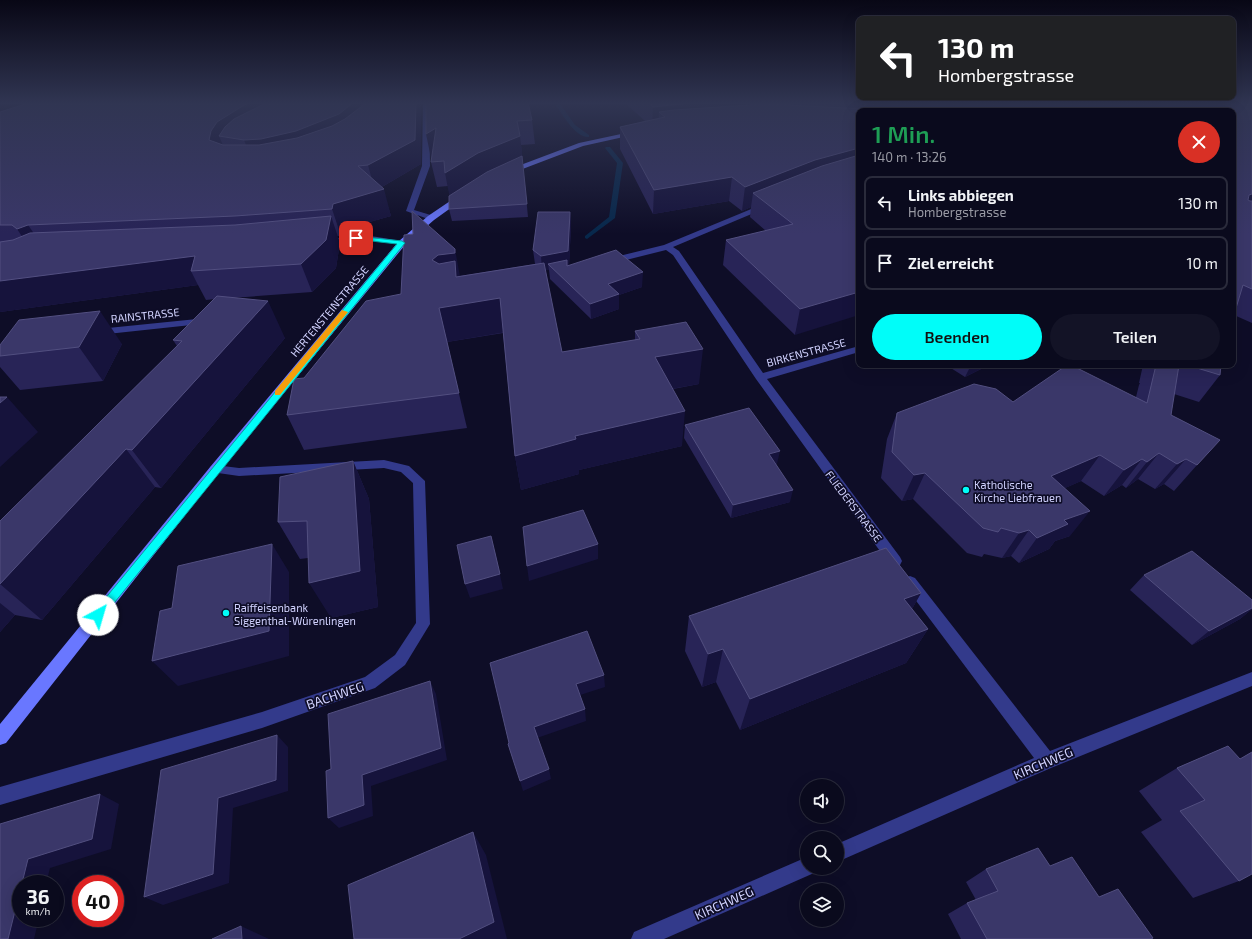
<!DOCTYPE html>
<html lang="de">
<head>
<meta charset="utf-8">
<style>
	body { margin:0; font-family:"Exo 2",sans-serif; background:#131326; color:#f1f3f6; height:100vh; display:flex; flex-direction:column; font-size:15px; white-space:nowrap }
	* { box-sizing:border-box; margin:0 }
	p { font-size:13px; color:#999aa4 }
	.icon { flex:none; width:22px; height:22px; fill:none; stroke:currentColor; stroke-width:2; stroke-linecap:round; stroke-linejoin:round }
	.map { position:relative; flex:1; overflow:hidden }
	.sheet { position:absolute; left:856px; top:108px; width:380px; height:260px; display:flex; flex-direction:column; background:#0a0a1d; border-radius:8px; box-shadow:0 4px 16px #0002,0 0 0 1px #2a2b3b }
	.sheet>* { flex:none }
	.guide { position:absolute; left:856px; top:16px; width:380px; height:84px; border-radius:8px; box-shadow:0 4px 16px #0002,0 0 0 1px #2a2b3b; background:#202124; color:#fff; overflow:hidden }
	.fabs { position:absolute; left:800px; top:779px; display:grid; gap:8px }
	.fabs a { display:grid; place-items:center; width:44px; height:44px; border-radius:50%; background:#0a0a1d; box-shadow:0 4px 16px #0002,0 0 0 1px #2a2b3b; font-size:20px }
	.speed { position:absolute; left:12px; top:875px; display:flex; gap:8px; font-size:20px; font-weight:700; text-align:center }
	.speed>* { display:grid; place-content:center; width:52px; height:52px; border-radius:50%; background:#0a0a1d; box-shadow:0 4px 16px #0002,0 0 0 1px #2a2b3b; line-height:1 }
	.speed small { font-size:10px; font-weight:400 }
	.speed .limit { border:6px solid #d22; background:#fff; color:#111 }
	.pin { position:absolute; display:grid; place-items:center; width:34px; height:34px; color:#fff; margin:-17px; border-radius:8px; box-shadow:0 2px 6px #0006 }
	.me { position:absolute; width:44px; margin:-22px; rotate:39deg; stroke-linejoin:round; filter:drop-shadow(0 0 3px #0008) }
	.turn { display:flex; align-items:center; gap:14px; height:84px; padding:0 16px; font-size:18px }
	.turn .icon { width:52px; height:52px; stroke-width:2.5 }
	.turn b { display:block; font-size:28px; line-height:34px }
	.round { display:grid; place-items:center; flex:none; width:42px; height:42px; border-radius:21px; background:#131326 }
	.overview { display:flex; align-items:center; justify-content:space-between; height:68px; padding:0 16px }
	h1 { font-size:24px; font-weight:600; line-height:30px; color:#1e9e55 }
	.primary-button { display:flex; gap:8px; margin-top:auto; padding:8px 16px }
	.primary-button a { flex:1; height:46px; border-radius:24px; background:#00fdf9; color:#111; font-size:16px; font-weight:600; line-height:46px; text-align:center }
	.primary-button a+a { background:#131326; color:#f1f3f6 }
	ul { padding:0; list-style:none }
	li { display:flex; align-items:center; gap:12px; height:54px; margin:0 8px 6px; padding:0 8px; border:2px solid #2a2b3b; border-radius:8px }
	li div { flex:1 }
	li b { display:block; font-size:15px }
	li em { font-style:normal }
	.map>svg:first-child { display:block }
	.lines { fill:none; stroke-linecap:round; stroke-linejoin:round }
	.stream { fill:#07284c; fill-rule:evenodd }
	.street { fill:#333a8b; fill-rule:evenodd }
	.secondary { fill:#6977ff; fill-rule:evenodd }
	.wall { fill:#282457 }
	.shaded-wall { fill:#16133c }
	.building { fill:#3a3769; stroke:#524f80 }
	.route { fill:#00fdf9; stroke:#00a4a2 }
	.slow { fill:#f59e0b }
	.poi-dot { fill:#00fdf9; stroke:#0e0d27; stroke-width:1.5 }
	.labels { text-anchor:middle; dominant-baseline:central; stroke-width:3.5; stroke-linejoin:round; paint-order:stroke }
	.street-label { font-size:11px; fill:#d2d3ff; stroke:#0e0d27 }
	.poi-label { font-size:11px; fill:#d2d3ff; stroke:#0e0d27; text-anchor:start }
	.near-street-label { font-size:13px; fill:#d2d3ff; stroke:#0e0d27 }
</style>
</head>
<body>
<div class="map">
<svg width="1252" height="939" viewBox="0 0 1252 939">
	<rect width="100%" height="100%" fill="#0e0d27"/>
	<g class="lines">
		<!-- stream -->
		<path class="stream" d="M554,102H559L575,125L589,135V137C575,138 561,112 554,102Z
			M606,147H610L623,163L615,218L587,239L585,238V236L609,217L617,163L605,148Z"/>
		<!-- street -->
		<path class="street" d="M423,102H429L430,166L414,210L434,216V220H431L406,211L422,166Z
			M761,205L768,207L673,247L679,251L763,373L859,346V352L767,379L900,557L902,561L900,565L895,567L890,565L756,379L673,255L666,250L610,264L606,261L607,259L664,245Z
			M371,236L402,241L406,243L402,245L371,240L323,243L319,241L323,239Z
			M207,318L212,321L210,323L98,335L93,332L98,329Z
			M384,460L409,466L425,481L430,624L405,665L375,688L262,728L0,805V787L262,712L365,677L395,655L416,623L413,483L401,472L384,468L239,476L211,472L209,469L211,466L215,465L239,468Z
			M910,576L915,578L1050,751L1252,672V686L1051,768L837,862V844L1034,758L905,586L903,582L905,578Z
			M807,857V868H815L814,873L664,939H631L634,932Z"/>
		<!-- secondary -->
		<path class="secondary" d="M635,131L638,133L637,134L583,146L512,173L505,171L579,143Z
			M459,195L466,197L434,220L405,245L219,472L6,743L0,745V724L211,466L399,241L428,216Z"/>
	</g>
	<!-- wall -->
	<path class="wall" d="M32,102L421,164L382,187L391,216L341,230V236H337L340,243L336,268L312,292L232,298L285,338L161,488L155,487L42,620L15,615L0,632V521L177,346L173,340L215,299L206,300L198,285L0,312V112Z
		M426,102L532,120L535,144L521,145L528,217L452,221L449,209L450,196L448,186L437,187L431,162L432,158Z
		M624,102H748V105H750L748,102H1252V323L1234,315L1233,111H859L795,335L723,265L726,240L766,231L750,217L751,207L742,211L729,201L653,214L620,149V127L645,121Z
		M570,212L571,226L569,265L642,287L619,295V309L591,319L550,279L549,270H545L562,352L635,340V331L699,384L673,389L682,446L579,470V474L521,490L515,456L503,333L447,342L467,428L304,450L287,415L304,378L401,294L460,276L535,264L533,250Z
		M122,344L103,381L20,390L0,367V345Z
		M946,365H989L965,377Z
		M1143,365H1221L1220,375L1199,402L1174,394L1171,415L1197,465L1174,491L1164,484L1155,489L1138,479L1126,488L1122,485L1104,496L1081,481L1065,488L1070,536L1055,541L1049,549L1019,563L1011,556L1002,558L984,554L982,557L967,553L913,499L902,501L881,478L887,439L897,413L1013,402L1136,397L1139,385L1140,383H1139Z
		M685,425L777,464H776L790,502L731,518L684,438Z
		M353,461L369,499L378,607L331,618L308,558L300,559L278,522Z
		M1144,575L1252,600V609L1240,619L1192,645L1130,590Z
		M921,593L912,609L928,629L906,663L740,730L716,682L702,687L685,651L689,616Z
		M1228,746L1239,881L1193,898L1141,832L1162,820L1139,791L1177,768Z
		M986,869L1099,897L1151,939H961L948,914L967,903L976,900L966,882Z"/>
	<!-- shaded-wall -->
	<path class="shaded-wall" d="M250,102H299L219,136L225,150L209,140L211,131L217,122L241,107Z
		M354,102H381L254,165L244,140Z
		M416,102H421V164L375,191L368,165Z
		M699,102H748L746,118L665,117L659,112L658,128H652L653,107Z
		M436,128L441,153L431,158L426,134Z
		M520,136L523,161L450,199L445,173L478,153Z
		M859,148V169L753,193L751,207L742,211L745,187L815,160Z
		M732,177L729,201L653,214L654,190Z
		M384,189L391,216L341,230V236L332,209L333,204Z
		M1252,194V214L1233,218L1249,195Z
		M570,212L571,226L569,266L548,264L549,270L542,271L541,256Z
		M331,216L340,243L336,268L312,292L301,264Z
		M28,225L47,252L36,257L17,229Z
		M455,249L461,282L500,298L506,332L447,342L467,428L439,308L432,260L438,255Z
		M195,256L191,271L198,285L0,312V281Z
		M643,272L642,287L619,295V309L591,319L590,304L608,284Z
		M859,292V315L795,335L800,309Z
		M268,301L285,338L161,488L132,450Z
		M100,311L122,344L103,381L79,347Z
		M703,349L699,384L654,392L655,357Z
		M971,365H989L965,377Z
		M7,397L38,432L0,467V403Z
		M685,411L682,446L579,470V474L521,490L515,456L575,436Z
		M126,449L155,487L42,620L0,584Z
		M780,451L777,464L766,467L769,454Z
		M1159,453L1138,479L1126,488L1147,462Z
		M1100,455L1081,481L1034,502L1051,476Z
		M1142,459L1122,485L1104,496L1124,470Z
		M1186,459L1164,484L1155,489L1177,464Z
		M353,461L369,499L378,607L331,618L309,583Z
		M925,473L913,499L902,501L914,475Z
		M793,490L790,502L731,518L733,505Z
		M1090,511L1070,536L1055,541L1049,549L1019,563L1037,538L1064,520Z
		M1029,530L1011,556L1002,558L1019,533Z
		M272,544L289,572V656L178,686L152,661Z
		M598,544V559L529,581L527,566Z
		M495,551L503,589L470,598L465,584Z
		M921,593L901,628L904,599Z
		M0,603L15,615L0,632Z
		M1252,608V609L1240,619L1192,645L1209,631Z
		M928,629L906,663L740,730L750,699Z
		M723,649L716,682L702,687L708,654Z
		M604,675L605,687L577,696L576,684Z
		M430,681L436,694L447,760L371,786L373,816L339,828L328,818L362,775Z
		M585,709L586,721L537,738L534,727Z
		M277,735L288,747V791L233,808L229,883L163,905L144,897L218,798Z
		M549,769L551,779L523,791L520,781Z
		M100,794L119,804L111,849L50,868L46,884H21L28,859Z
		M473,832L486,855L507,939H459Z
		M21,886V918H39L34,939H8Z
		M241,926L269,939H242Z"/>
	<!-- building -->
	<path class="building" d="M32,102H250L241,107L217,122L211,131L209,140L223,145H259L297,138L332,126L345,119L362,106L365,102H416L415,140L368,165L358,166L384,189L333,204L332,209L235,216L28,225L17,229L12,225H0V112Z
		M268,102H354L339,114L296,131L261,139L244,140L219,136L225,127L234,119Z
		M426,102H528L532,120L517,121L520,136L478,153L445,173L444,161L431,162L436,128L426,134Z
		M648,102H699L653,107Z
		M856,102H1252V194L1249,195L1248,200L1250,201H1252V289L1243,285L1233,318V111H859V148L815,160L745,187L732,177L654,190L620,127L665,117L659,112L674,110L749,105H787L864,109L865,103Z
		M859,155V292L800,309L726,240L793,224L753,193L822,166Z
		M522,156L527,204L449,209V196L487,172Z
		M412,211L455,249V253L438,255L432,260L439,264L455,261L456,277L544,263L562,352L640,339L635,331L686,322L703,349L655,357L685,411L575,436L576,439L515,456L500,298L439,308L459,393L287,415L294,379L304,378L366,301L401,294L404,235L413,234Z
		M538,212H570L568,251L541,256L533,250Z
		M331,216L326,240L301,264L191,271L195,256L0,281V242L13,240L30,233L235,225Z
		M616,250L643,272L608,284L619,294L590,304L548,264L567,260V266Z
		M217,296L268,301L132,450L126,449L0,584V521L182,341L173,340Z
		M100,311L79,347L0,356V345L19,320Z
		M1067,365H1071L1147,403L1156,365H1179L1171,415L1220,440L1197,465L1186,459L1177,464L1159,453L1147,462L1142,459L1124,470L1100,455L1051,476L1090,511L1064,520L1068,524L1037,538L1029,530L1019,533L1001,528L998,532L983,528L925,473L914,475L892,452L897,413L974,384L996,389L1013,402Z
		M1187,365H1221L1220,375Z
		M0,397H7L0,403Z
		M749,408L780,451L769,454L793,490L733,505L685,425Z
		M353,461L360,571L309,583L307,521L278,522L280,477Z
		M583,510L598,544L527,566L523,527Z
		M491,536L500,574L465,584L457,545Z
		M272,544L269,631L152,661L160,611L172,608L178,566Z
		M886,548L921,593L904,599L928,629L750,699L723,649L708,654L689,616Z
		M1192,551L1252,600V608L1209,631L1144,575Z
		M587,631L604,675L576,684L585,709L534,727L549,769L520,781L508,744L509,743L490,663Z
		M430,681L441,748L362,775L364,805L328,818L326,771L331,769L328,714Z
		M277,735L276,780L218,798L213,874L144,897L161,770Z
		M1228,746L1240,759L1252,752V874L1239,881L1180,811L1205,800L1177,768Z
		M100,794L92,839L28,859L8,939H0V824Z
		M473,832L494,922L459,939H354L348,885Z
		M1038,848L1050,866L1072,857L1099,897L1118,889L1153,938L1151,939H987L967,903L998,891L986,869Z
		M241,926L242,939H212Z"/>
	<!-- sky -->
	<linearGradient id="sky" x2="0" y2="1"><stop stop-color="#080715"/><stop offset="0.44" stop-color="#303552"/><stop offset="1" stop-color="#303552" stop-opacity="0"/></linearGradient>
	<rect width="1252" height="234" fill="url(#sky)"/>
	<!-- route -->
	<path class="route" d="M356,236L402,241L405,243L102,618L98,620L94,618L92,615L94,612L397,244L354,239V237Z"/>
	<!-- slow -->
	<path class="slow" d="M342,310L348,312L280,395H275V391Z"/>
	<!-- markers -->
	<g class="poi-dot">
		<circle cx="966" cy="490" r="4"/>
		<circle cx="226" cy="613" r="4"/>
	</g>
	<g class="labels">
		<!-- street labels -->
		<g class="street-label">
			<text transform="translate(329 311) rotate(-50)">HERTENSTEINSTRASSE</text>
			<text transform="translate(145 315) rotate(-6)">RAINSTRASSE</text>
			<text transform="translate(806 352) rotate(-15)">BIRKENSTRASSE</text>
			<text transform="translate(854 506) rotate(53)">FLIEDERSTRASSE</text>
		</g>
		<!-- poi labels -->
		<g class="poi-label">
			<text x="974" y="484">Katholische<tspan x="974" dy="13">Kirche Liebfrauen</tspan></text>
			<text x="234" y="607">Raiffeisenbank<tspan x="234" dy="13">Siggenthal-Würenlingen</tspan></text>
		</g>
		<!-- near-street labels -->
		<g class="near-street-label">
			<text transform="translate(335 695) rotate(-19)">BACHWEG</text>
			<text transform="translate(1043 763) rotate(-23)">KIRCHWEG</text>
			<text transform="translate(724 903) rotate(-24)">KIRCHWEG</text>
		</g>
	</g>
</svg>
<div class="fabs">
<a><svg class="icon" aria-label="sound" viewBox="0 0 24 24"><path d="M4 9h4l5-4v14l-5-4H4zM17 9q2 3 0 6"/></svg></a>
<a><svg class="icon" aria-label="search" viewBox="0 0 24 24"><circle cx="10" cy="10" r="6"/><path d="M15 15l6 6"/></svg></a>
<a><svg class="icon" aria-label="layers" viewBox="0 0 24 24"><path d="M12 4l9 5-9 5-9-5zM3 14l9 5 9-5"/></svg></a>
</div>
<div class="speed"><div>36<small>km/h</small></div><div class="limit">40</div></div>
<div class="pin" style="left:356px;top:238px;background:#d93025"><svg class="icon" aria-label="arrive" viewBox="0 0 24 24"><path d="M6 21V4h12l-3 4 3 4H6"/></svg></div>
<svg class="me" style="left:98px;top:615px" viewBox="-20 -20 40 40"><circle r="19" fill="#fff"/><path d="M0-13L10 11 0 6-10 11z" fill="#00fdf9"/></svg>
<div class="guide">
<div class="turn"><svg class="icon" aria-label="left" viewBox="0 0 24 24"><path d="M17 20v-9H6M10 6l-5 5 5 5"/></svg><div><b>130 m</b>Hombergstrasse</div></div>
</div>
<section class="sheet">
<div class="overview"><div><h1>1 Min.</h1><p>140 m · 13:26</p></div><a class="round" style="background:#d93025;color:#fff"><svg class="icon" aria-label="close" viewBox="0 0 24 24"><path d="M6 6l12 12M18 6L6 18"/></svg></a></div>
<ul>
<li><svg class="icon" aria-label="left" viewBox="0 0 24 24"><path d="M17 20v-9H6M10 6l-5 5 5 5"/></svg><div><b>Links abbiegen</b><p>Hombergstrasse</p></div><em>130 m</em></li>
<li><svg class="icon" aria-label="arrive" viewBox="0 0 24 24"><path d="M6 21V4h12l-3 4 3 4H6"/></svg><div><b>Ziel erreicht</b></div><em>10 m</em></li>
</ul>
<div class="primary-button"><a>Beenden</a><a>Teilen</a></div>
</section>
</div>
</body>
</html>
